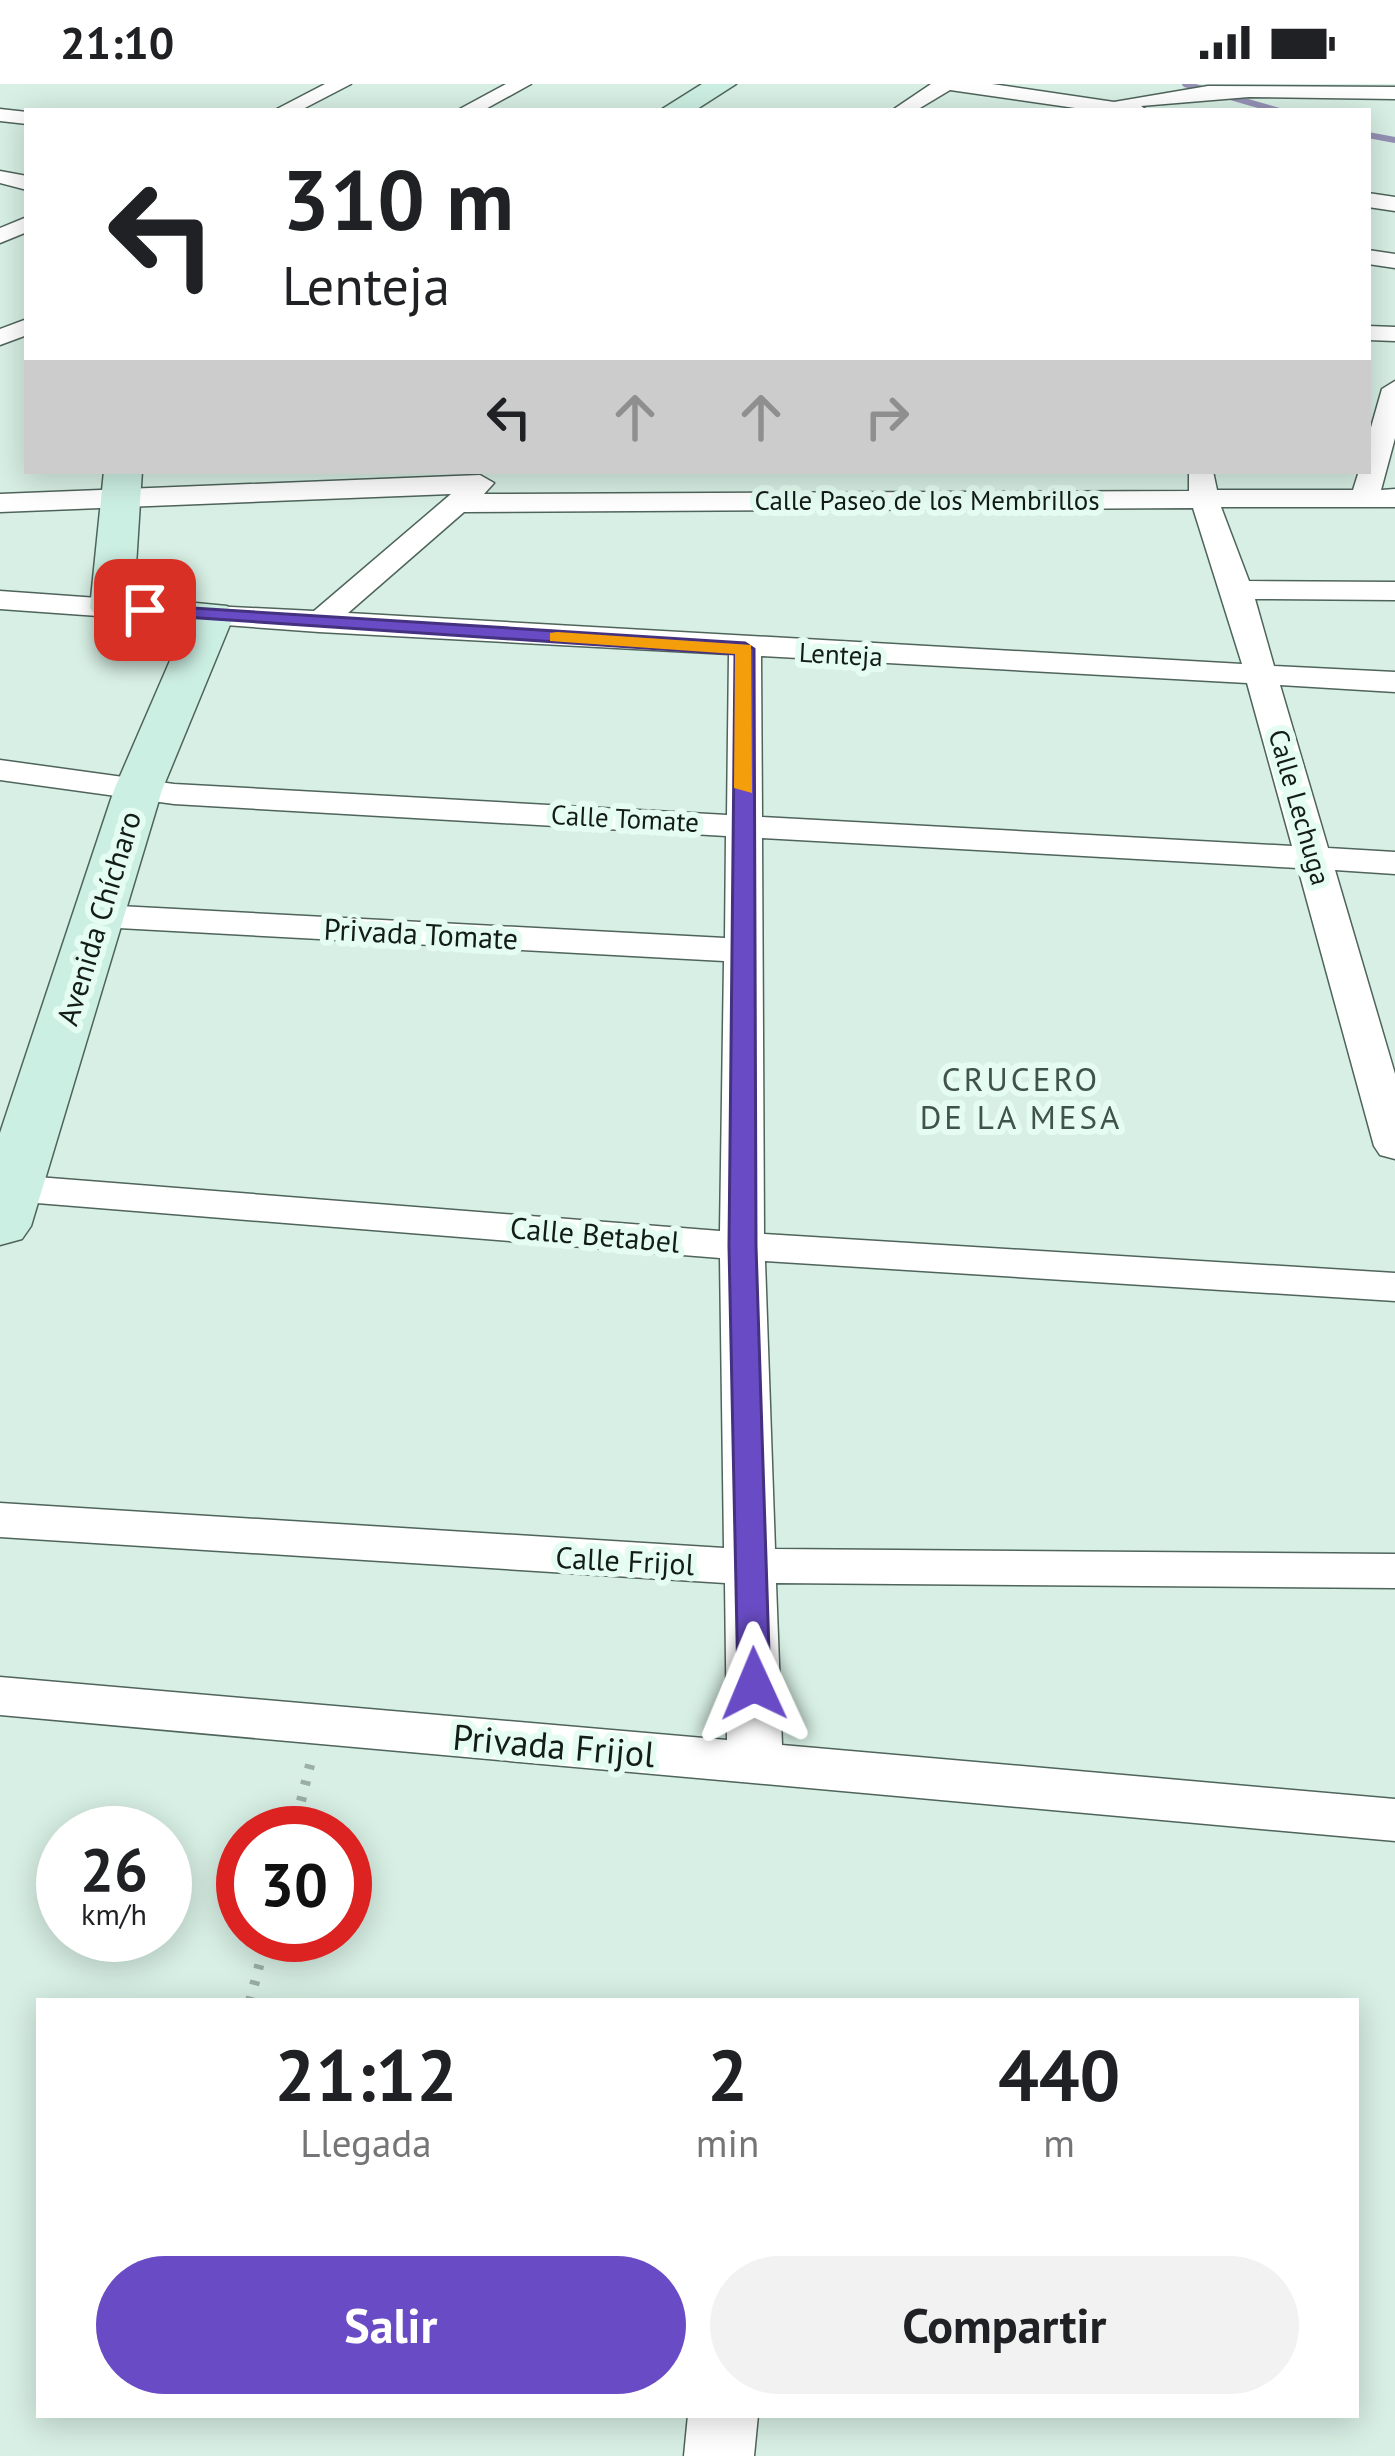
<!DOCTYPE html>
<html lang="es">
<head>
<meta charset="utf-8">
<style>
	body { margin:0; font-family:"PT Sans",sans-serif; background:#f2f2f2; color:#202124; height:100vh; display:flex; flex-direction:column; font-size:45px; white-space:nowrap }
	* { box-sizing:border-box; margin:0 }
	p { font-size:39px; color:#757577 }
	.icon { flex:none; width:66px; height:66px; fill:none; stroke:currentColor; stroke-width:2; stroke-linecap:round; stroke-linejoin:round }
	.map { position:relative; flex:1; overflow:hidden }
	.details { position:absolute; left:36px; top:1914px; width:1323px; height:420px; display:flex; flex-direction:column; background:#fff; border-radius:0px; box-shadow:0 6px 30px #0003 }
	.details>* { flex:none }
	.guide { position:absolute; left:24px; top:24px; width:1347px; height:366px; border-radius:0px; box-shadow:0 6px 30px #0003; background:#fff; color:#202124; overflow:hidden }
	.speed { position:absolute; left:36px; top:1722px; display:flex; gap:24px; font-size:60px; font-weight:700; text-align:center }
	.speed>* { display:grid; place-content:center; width:156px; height:156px; border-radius:50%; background:#fff; box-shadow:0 6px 30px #0003; line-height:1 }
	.speed small { font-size:30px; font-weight:400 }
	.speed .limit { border:18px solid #d22; background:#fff; color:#111 }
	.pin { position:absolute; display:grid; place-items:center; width:102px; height:102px; color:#fff; margin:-51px; border-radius:24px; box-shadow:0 6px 18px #0006 }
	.me { position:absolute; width:132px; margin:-66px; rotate:359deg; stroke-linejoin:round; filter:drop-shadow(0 0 9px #0008) }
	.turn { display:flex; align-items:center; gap:42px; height:252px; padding:0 60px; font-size:54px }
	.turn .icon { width:156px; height:156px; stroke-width:2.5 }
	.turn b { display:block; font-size:84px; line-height:102px }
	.lanes { display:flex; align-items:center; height:114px; padding:0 60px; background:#0003; justify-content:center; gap:60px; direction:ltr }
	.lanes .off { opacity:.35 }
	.eta { display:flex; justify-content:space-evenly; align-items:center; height:204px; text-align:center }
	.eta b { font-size:72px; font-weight:800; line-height:84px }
	.cta { display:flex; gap:24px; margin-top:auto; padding:24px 60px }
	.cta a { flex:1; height:138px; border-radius:72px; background:#694cc5; color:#fff; font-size:48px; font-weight:800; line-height:138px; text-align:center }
	.cta a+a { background:#f2f2f2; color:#202124 }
	.status { display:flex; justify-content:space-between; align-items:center; height:84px; padding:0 60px; background:#fff; direction:ltr }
	.status svg { height:33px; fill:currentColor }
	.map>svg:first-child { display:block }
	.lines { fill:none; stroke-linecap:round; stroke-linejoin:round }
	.stream { stroke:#9591b5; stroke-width:6 }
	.street-casing { stroke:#4f645b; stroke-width:3 }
	.secondary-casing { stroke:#4f645b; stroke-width:3 }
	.path { stroke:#9bafa6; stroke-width:10; stroke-dasharray:4.5 12; stroke-linecap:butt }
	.street { fill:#fff; fill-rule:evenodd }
	.secondary { fill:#ccefe3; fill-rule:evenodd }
	.route { fill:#694cc5; stroke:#443180; stroke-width:3 }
	.slow { fill:#f59e0b }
	.labels { text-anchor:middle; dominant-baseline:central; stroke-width:12; stroke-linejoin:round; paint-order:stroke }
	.far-street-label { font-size:27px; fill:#131c18; stroke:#e4fcf1 }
	.street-label { font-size:30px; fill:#131c18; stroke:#e4fcf1 }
	.neighbourhood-label { font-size:33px; letter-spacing:3px; fill:#3f534b; stroke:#e4fcf1 }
	.near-street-label { font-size:36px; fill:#131c18; stroke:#e4fcf1 }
</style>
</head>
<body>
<div class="status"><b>21:10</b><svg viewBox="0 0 49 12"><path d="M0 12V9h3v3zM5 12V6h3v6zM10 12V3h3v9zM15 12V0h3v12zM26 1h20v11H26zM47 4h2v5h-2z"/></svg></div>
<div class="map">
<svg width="1395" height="2372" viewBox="0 0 1395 2372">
	<rect width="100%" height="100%" fill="#d7efe4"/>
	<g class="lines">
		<!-- stream -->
		<path class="stream" d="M1185,0L1279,27
			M1368,51L1395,56"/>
		<!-- street casing -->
		<g class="street-casing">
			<path id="street" d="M325,0H351L299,27H273Z
				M506,0H531L482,27H456Z
				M931,0H992L1114,18L1208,2L1395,3V15L1249,13L1141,22L1148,27H1096L950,6L915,27H891Z
				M0,25L27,28V40L0,37Z
				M0,87L27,92V106L0,99Z
				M1368,109L1395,113V127L1368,123Z
				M27,133V148L0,159V144Z
				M1368,166L1395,170V184L1368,180Z
				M27,235V251L0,261V245Z
				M1368,242L1395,243V257L1368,256Z
				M1395,297V354L1381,406L1395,405V423H1221L1249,497L1395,498V516L1255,515L1274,582L1395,588V608L1280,601L1328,764L1395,768V790L1335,786L1395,990V1075L1380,1071L1374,1062L1298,784L762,754L764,1150L1395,1189V1217L765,1177L775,1465L1395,1470V1504L776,1499L782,1661L1395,1715V1757L0,1631V1593L727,1656L725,1499L0,1453V1419L724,1464L720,1174L12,1117L0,1114V1094L12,1091L720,1147L724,877L100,843L87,840L81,832L87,824L100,821L725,854L726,752L174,720L0,696V676L174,700L727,731L729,570L319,548L212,540L197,531L212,522L314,527L451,410L0,428V410L480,391L494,399L484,410L1189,407V387H1213L1217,406H1353L1359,387H1368V354L1382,305ZM1193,424L1242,580L348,529L464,428ZM761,572L1247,599L1292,762L762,733Z
				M0,507L112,515L127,524L112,533L0,525Z
				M688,2331H758L754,2372H684Z"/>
		</g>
		<!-- secondary casing -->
		<g class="secondary-casing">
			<path id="secondary" d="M702,0H736L694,27H659Z
				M104,387H142L134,513L227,522L234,531L162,706L31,1142L22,1155L0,1161V1049L114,706L185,542L97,533L90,524Z"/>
		</g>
		<!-- path -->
		<path class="path" d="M293,1749L311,1677
			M250,1917L267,1851"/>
		<!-- street -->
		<use href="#street" class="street"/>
		<!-- secondary -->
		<use href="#secondary" class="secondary"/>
	</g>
	<!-- route -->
	<path class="route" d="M145,521L745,559L754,565L756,1162L770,1600L765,1608H742L738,1600L729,1162L735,570L139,530L136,526Z"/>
	<!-- slow -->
	<path class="slow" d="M557,548L751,561L752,709L734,704L735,570L550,557V549Z"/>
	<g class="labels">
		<!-- far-street labels -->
		<g class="far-street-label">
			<text x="927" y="416">Calle Paseo de los Membrillos</text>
			<text transform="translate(841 570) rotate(3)">Lenteja</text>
			<text transform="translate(1300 723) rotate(74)">Calle Lechuga</text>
			<text transform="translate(625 734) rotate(3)">Calle Tomate</text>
		</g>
		<!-- street labels -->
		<g class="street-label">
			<text transform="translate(98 834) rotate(-73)">Avenida Chícharo</text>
			<text transform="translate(421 849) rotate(3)">Privada Tomate</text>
			<text transform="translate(595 1150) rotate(5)">Calle Betabel</text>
			<text transform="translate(625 1476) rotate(3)">Calle Frijol</text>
		</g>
		<!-- neighbourhood labels -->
		<g class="neighbourhood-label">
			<text x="1021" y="994">CRUCERO<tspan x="1021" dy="38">DE LA MESA</tspan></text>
		</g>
		<!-- near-street labels -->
		<g class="near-street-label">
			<text transform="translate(554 1661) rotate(5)">Privada Frijol</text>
		</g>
	</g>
</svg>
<div class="speed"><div>26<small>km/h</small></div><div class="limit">30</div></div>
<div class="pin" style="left:145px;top:526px;background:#d93025"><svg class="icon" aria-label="arrive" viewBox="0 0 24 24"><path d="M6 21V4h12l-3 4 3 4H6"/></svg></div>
<svg class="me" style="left:754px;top:1600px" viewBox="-20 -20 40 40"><path d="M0-17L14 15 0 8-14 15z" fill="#694cc5" stroke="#fff" stroke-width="4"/></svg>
<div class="guide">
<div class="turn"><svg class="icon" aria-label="left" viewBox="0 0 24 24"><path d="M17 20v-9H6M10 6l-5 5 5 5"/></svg><div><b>310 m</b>Lenteja</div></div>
<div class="lanes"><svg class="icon" aria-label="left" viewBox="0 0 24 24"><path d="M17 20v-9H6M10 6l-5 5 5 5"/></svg><svg class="icon off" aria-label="ahead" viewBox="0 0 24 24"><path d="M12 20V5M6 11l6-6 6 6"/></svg><svg class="icon off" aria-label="ahead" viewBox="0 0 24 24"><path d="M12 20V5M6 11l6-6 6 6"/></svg><svg class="icon off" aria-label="right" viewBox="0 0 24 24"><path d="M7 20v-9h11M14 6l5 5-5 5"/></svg></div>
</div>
<section class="details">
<div class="eta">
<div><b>21:12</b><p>Llegada</p></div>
<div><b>2</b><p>min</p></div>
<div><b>440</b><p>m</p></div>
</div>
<div class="cta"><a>Salir</a><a>Compartir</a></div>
</section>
</div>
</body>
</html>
